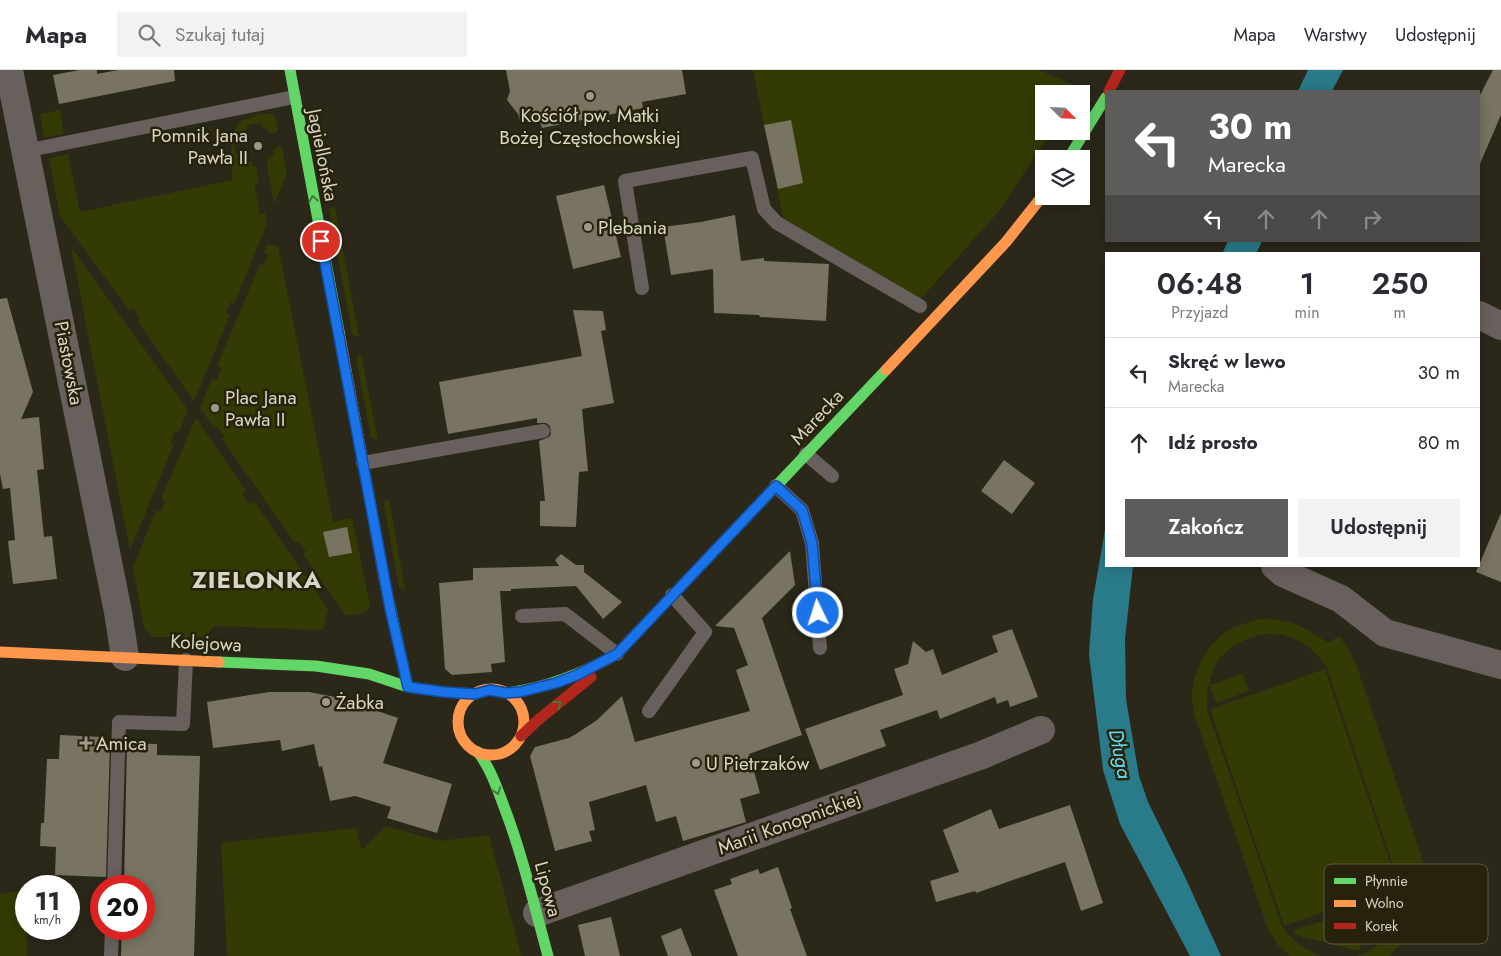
<!DOCTYPE html>
<html lang="pl">
<head>
<meta charset="utf-8">
<style>
	body { margin:0; font-family:Jost,sans-serif; background:#f2f2f3; color:#2b2b33; height:100vh; display:flex; flex-direction:column; font-size:19px; white-space:nowrap }
	* { box-sizing:border-box; margin:0 }
	p { font-size:16px; color:#7c7c81 }
	.icon { flex:none; width:28px; height:28px; fill:none; stroke:currentColor; stroke-width:2; stroke-linecap:round; stroke-linejoin:round }
	.map { position:relative; flex:1; overflow:hidden }
	.sheet { position:absolute; left:1105px; top:182px; width:375px; height:315px; display:flex; flex-direction:column; background:#fff; border-radius:0px; box-shadow:0 2px 12px #0003 }
	.sheet>* { flex:none }
	.top-card { position:absolute; left:1105px; top:20px; width:375px; height:152px; border-radius:0px; box-shadow:0 2px 12px #0003; background:#5e5c5b; color:#fff; overflow:hidden }
	.needle { width:32px; rotate:114deg }
	.tools { position:absolute; left:1035px; top:15px; display:grid; gap:10px }
	.tools a { display:grid; place-items:center; width:55px; height:55px; border-radius:0px; background:#fff; box-shadow:0 2px 12px #0003; font-size:25px }
	.speed { position:absolute; left:15px; top:805px; display:flex; gap:10px; font-size:25px; font-weight:700; text-align:center }
	.speed>* { display:grid; place-content:center; width:65px; height:65px; border-radius:50%; background:#fff; box-shadow:0 2px 12px #0003; line-height:1 }
	.speed small { font-size:12px; font-weight:400 }
	.speed .limit { border:8px solid #d22; background:#fff; color:#111 }
	.pin { position:absolute; display:grid; place-items:center; width:42px; height:42px; color:#fff; margin:-21px; border:2px solid #fff; border-radius:50%; box-shadow:0 1px 5px #0007 }
	.me { position:absolute; width:55px; margin:-28px; rotate:356deg; stroke-linejoin:round; filter:drop-shadow(0 0 4px #0008) }
	.turn { display:flex; align-items:center; gap:18px; height:105px; padding:0 20px; font-size:22px }
	.turn .icon { width:65px; height:65px; stroke-width:2.5 }
	.turn b { display:block; font-size:35px; line-height:42px }
	.lanes { display:flex; align-items:center; height:48px; padding:0 20px; background:#0003; justify-content:center; gap:25px; direction:ltr }
	.lanes .off { opacity:.35 }
	.eta { display:flex; justify-content:space-evenly; align-items:center; height:85px; text-align:center }
	.eta b { font-size:30px; font-weight:600; line-height:35px }
	.primary-button { display:flex; gap:10px; margin-top:auto; padding:10px 20px }
	.primary-button a { flex:1; height:58px; border-radius:0px; background:#5e5c5b; color:#fff; font-size:20px; font-weight:600; line-height:58px; text-align:center }
	.primary-button a+a { background:#f2f2f3; color:#2b2b33 }
	ul { padding:0; list-style:none }
	li { display:flex; align-items:center; gap:15px; height:70px; padding:0 20px; border-top:1px solid #e1e1e2 }
	li div { flex:1 }
	li b { display:block; font-size:19px }
	li em { font-style:normal }
	header { display:flex; align-items:center; gap:30px; box-sizing:border-box; height:70px; padding:0 25px; background:#fff; border-bottom:1px solid #e1e1e2 }
	header strong { font-size:24px }
	nav { display:flex; gap:28px; margin-inline-start:auto; font-size:18px }
	.search { width:350px; height:45px; background:#f2f2f3; display:flex; align-items:center; gap:12px; box-sizing:border-box; padding:0 18px; border-radius:0px; color:#7c7c81; font-size:19px }
	.map>svg:first-child { display:block }
	.green { fill:#343a04 }
	.water { fill:#297b8a }
	.building { fill:#787461 }
	.lines { fill:none; stroke-linecap:round; stroke-linejoin:round }
	.lane { stroke:#68605c; stroke-width:14 }
	.street { stroke:#68605c; stroke-width:28 }
	.fast { stroke:#63d668; stroke-width:11 }
	.slow { stroke:#ff974d; stroke-width:11 }
	.jam { stroke:#b3261e; stroke-width:11 }
	.oneway { stroke:#457c39 }
	.route-casing { stroke:#114b97; stroke-width:12 }
	.route { stroke:#1a73e8; stroke-width:9 }
	.poi-dot { fill:#9c998b; stroke:#27230a; stroke-width:2 }
	.labels { text-anchor:middle; dominant-baseline:central; stroke-width:5; stroke-linejoin:round; paint-order:stroke }
	.poi-label { font-size:19px; fill:#d9d6c8; stroke:#27230a; text-anchor:start }
	.street-label { font-size:19px; fill:#d9d6c8; stroke:#27230a }
	.water-label { font-size:20px; font-style:italic; fill:#62dffa; stroke:#27230a }
	.district-label { font-size:24px; font-weight:bold; letter-spacing:1px; fill:#d9d6c8; stroke:#27230a }
	.key { fill:#27230a; stroke:#5c5943; stroke-width:1 }
	.key-label { font-size:14px; fill:#d9d6c8 }
</style>
</head>
<body>
<header>
<strong>Mapa</strong>
<div class="search"><svg class="icon" aria-label="search" viewBox="0 0 24 24"><circle cx="10" cy="10" r="6"/><path d="M15 15l6 6"/></svg>Szukaj tutaj</div>
<nav><a>Mapa</a><a>Warstwy</a><a>Udostępnij</a></nav>
</header>
<div class="map">
<svg width="1501" height="886" viewBox="0 0 1501 886">
	<rect width="100%" height="100%" fill="#2b281a"/>
	<!-- green -->
	<path class="green" d="M753,0H1039L1074,15V24H1044V61H1052L999,141L919,231L784,152Z
		M60,40L64,64L44,67L40,44Z
		M268,43L275,46L278,61L274,64L269,62L268,59H265L260,54H252L248,56L245,63L240,64L241,69L236,72L234,79L238,86L244,88L245,92H252V95L256,97L259,113L254,114L260,144L265,143L267,154L234,234L230,232L226,243L230,245L194,331L137,251L140,248L133,238L129,240L60,146L49,88L68,84L80,142L232,110C233,94 226,61 242,51C250,46 260,45 268,43Z
		M278,75L282,78L287,104L274,134L267,95L269,87L274,86L273,81L277,78Z
		M335,137L359,267L352,264L329,138Z
		M267,175L278,176L333,452L352,448L370,535C364,546 356,545 345,545L303,484L306,482L299,471L295,473L222,369L225,367L217,356L214,358L200,338L212,308L217,310L222,298L217,296L260,194L264,195L269,185L264,183Z
		M71,177L188,340L179,362L175,361L171,372L174,374L130,480Z
		M361,284L378,370L371,368L356,288Z
		M196,348L246,421L242,424L250,434L254,431L328,539L323,560L215,556L204,567H153L144,558L133,497L156,440L161,442L165,432L161,429Z
		M389,430L405,519L399,517L384,435L385,431Z
		M1261,549C1290,549 1305,557 1328,573L1339,566L1348,579L1356,594L1440,841L1413,850L1402,873L1389,886H1356C1390,877 1400,848 1400,817L1327,599C1311,569 1276,555 1245,570C1236,574 1227,580 1220,588C1210,602 1206,622 1207,639L1282,856C1292,870 1304,879 1320,886H1290L1278,875L1268,859L1194,644C1194,639 1192,633 1192,628C1192,602 1208,571 1231,559C1240,554 1251,552 1261,549Z
		M1325,599L1398,816L1284,856L1210,639Z
		M1243,604L1249,621L1216,633L1210,615Z
		M386,756L439,771L489,765L521,886H227L221,773L356,758L362,780Z
		M26,820L27,886H0V824Z
		M1359,840C1364,854 1365,866 1359,881L1295,865L1294,860Z"/>
	<!-- water -->
	<path class="water" d="M1308,0H1343L1332,21H1298Z
		M1228,171H1262L1256,184H1222Z
		M1106,454V496H1133L1125,569L1126,629L1139,706L1148,732L1185,807L1221,886H1190L1120,754L1103,700L1089,584L1093,529Z"/>
	<!-- building -->
	<path class="building" d="M80,0H97V4L118,0H174L175,11L59,34L53,5Z
		M506,0H682L686,24L642,32L643,38L542,58L539,49L520,52L518,44L507,30L510,21Z
		M1493,0H1501V45L1479,96V27Z
		M791,50L803,113L778,119L764,55Z
		M604,115L621,187L573,199L556,126Z
		M735,145L741,191L764,188V191L829,194L826,251L760,247L759,245L714,243L713,199L671,205L663,157L701,152Z
		M7,228L33,322L21,349L39,347L44,399L37,400L44,467L52,466L57,509L13,514L8,471L15,470L10,418L3,419L0,404V229Z
		M573,240L603,241L606,260L601,261L614,333L582,339L588,401L579,402L576,457L540,456V431H545L539,371L549,367L551,364L550,356L546,353H537V348L448,364L439,312L582,286Z
		M1004,390L1035,413L1012,444L981,421Z
		M1501,443V512L1476,502Z
		M347,457L352,483L329,487L323,462Z
		M790,481L795,515L762,548L802,665L749,684L760,723L740,729L746,752L683,771L676,746L656,752L646,715L589,732L595,760L589,761L592,771L555,781L530,686L535,677L569,668L576,664L597,650L622,626L635,672L750,641L736,600L748,595L734,558L715,556Z
		M561,484L576,495H584V502L622,532L603,549L576,516L511,519V521H500L505,592L491,594L492,602L452,605L445,599L439,513L473,510V498L559,496L555,490Z
		M1012,559L1038,627L1010,637L1008,630L997,634L995,627L940,649L937,640L880,660L886,676L820,700L805,659L903,625L894,599L908,594L913,571L926,582L933,579L942,605L998,582L992,566Z
		M269,622H309L340,628L398,648L383,693L452,714L437,763L387,748L391,737L355,726L330,731L322,696L319,697L314,674L282,681L280,670L213,678L207,632Z
		M60,665L102,667V672L110,673L106,807L55,805L56,777L40,776L41,753H44L47,689H59Z
		M127,673L157,674V685L200,686L194,886H121L122,859H144V816H124Z
		M1070,735L1103,833L1081,841L1065,792L976,823L975,821L936,832L930,811L959,802L943,760L991,739L999,759Z
		M778,797L792,838L790,839L807,886H738L714,820L732,814L730,809L758,799L760,804Z
		M611,847L620,886H585L578,855Z
		M681,858L692,886H668L661,866Z"/>
	<g class="lines">
		<!-- lane -->
		<path class="lane" d="M25,81L294,27
			M642,218L625,111L752,88L764,139L777,153L920,236
			M806,384L832,406
			M363,393L543,361
			M776,416L802,440L812,473L820,578
			M522,546L565,544L617,584
			M649,641L705,562L672,525
			M114,816L119,652L183,654L186,590
			M111,886L112,859"/>
		<!-- street -->
		<path class="street" d="M9,0L118,542L125,587
			M1479,245L1501,256
			M1275,496L1283,503L1341,529L1385,563L1501,595
			M537,843L982,685L1041,660"/>
		<!-- fast -->
		<path class="fast" d="M290,0L339,262
			M1068,89L1106,27
			M386,518L408,617
			M219,592L316,596L369,604L408,617L444,622L475,624
			M506,623C546,618 582,604 617,584L886,300
			M478,682C490,698 496,715 503,734C522,783 534,835 548,886"/>
		<!-- slow -->
		<path class="slow" d="M339,262L386,518
			M886,300L1006,172L1044,124
			M0,582L219,592
			M458 652a33 33 0 1 1 66 0a33 33 0 1 1-66 0Z"/>
		<!-- jam -->
		<path class="jam" d="M1109,21L1120,0
			M521,666L538,650L591,607"/>
	</g>
	<!-- one-way arrows -->
	<defs><path id="oneway-chevron" d="M-2-3.5L2.5 0L-2 3.5" fill="none" stroke-width="1.6" stroke-linecap="round" stroke-linejoin="round" transform="scale(1.25)"/></defs>
	<g class="oneway">
		<use href="#oneway-chevron" transform="translate(313 129) rotate(-101)"/>
		<use href="#oneway-chevron" transform="translate(558 634) rotate(-38)"/>
		<use href="#oneway-chevron" transform="translate(497 721) rotate(70)"/>
	</g>
	<g class="lines">
		<!-- route casing -->
		<g class="route-casing">
			<path id="route" d="M321,171L390,538L408,617L444,622L475,624L490,620L506,623L520,622L556,613L577,605L617,584L776,416L802,440L812,473L818,543"/>
		</g>
		<!-- route -->
		<use href="#route" class="route"/>
	</g>
	<!-- markers -->
	<g class="poi-dot">
		<circle cx="590" cy="26" r="5"/>
		<circle cx="258" cy="76" r="5"/>
		<circle cx="588" cy="157" r="5"/>
		<circle cx="215" cy="338" r="5"/>
		<circle cx="326" cy="632" r="5"/>
		<path d="M83.5 665.5h5v5h5v5h-5v5h-5v-5h-5v-5h5z"/>
		<circle cx="696" cy="693" r="5"/>
	</g>
	<g class="labels">
		<!-- poi labels -->
		<g class="poi-label">
			<text x="590" y="45" text-anchor="middle">Kościół pw. Matki<tspan x="590" dy="22">Bożej Częstochowskiej</tspan></text>
			<text x="248" y="65" text-anchor="end">Pomnik Jana<tspan x="248" dy="22">Pawła II</tspan></text>
			<text x="598" y="157">Plebania</text>
			<text x="225" y="327">Plac Jana<tspan x="225" dy="22">Pawła II</tspan></text>
			<text x="336" y="632">Żabka</text>
			<text x="96" y="673">Amica</text>
			<text x="706" y="693">U Pietrzaków</text>
		</g>
		<!-- street labels -->
		<g class="street-label">
			<text transform="translate(323 85) rotate(79)">Jagiellońska</text>
			<text transform="translate(69 293) rotate(79)">Piastowska</text>
			<text transform="translate(817 347) rotate(-47)">Marecka</text>
			<text transform="translate(206 573) rotate(3)">Kolejowa</text>
			<text transform="translate(789 753) rotate(-20)">Marii Konopnickiej</text>
			<text transform="translate(548 819) rotate(75)">Lipowa</text>
		</g>
		<!-- water labels -->
		<g class="water-label">
			<text transform="translate(1120 684) rotate(79)">Długa</text>
		</g>
		<!-- district labels -->
		<g class="district-label">
			<text x="257" y="509">ZIELONKA</text>
		</g>
	</g>
	<!-- legend -->
	<rect x="1324" y="794" width="164" height="80" rx="8" class="key"/>
	<rect x="1334" y="808" width="22" height="6" fill="#63d668"/>
	<rect x="1334" y="830" width="22" height="7" fill="#ff974d"/>
	<rect x="1334" y="853" width="22" height="6" fill="#b3261e"/>
	<g class="key-label">
		<text x="1365" y="816">Płynnie</text>
		<text x="1365" y="838">Wolno</text>
		<text x="1365" y="861">Korek</text>
	</g>
</svg>
<div class="tools">
<a><svg class="needle" viewBox="-14 -14 28 28"><path d="M0-13l5 13h-10z" fill="#e53935"/><path d="M0 13l5-13h-10z" fill="#7c7c81"/></svg></a>
<a><svg class="icon" aria-label="layers" viewBox="0 0 24 24"><path d="M12 4l9 5-9 5-9-5zM3 14l9 5 9-5"/></svg></a>
</div>
<div class="speed"><div>11<small>km/h</small></div><div class="limit">20</div></div>
<div class="pin" style="left:321px;top:171px;background:#d93025"><svg class="icon" aria-label="arrive" viewBox="0 0 24 24"><path d="M6 21V4h12l-3 4 3 4H6"/></svg></div>
<svg class="me" style="left:818px;top:543px" viewBox="-20 -20 40 40"><circle r="17" fill="#1a73e8" stroke="#fff" stroke-width="3"/><path d="M0-11L8 9 0 5-8 9z" fill="#fff"/></svg>
<div class="top-card">
<div class="turn"><svg class="icon" aria-label="left" viewBox="0 0 24 24"><path d="M17 20v-9H6M10 6l-5 5 5 5"/></svg><div><b>30 m</b>Marecka</div></div>
<div class="lanes"><svg class="icon" aria-label="left" viewBox="0 0 24 24"><path d="M17 20v-9H6M10 6l-5 5 5 5"/></svg><svg class="icon off" aria-label="ahead" viewBox="0 0 24 24"><path d="M12 20V5M6 11l6-6 6 6"/></svg><svg class="icon off" aria-label="ahead" viewBox="0 0 24 24"><path d="M12 20V5M6 11l6-6 6 6"/></svg><svg class="icon off" aria-label="right" viewBox="0 0 24 24"><path d="M7 20v-9h11M14 6l5 5-5 5"/></svg></div>
</div>
<section class="sheet">
<div class="eta">
<div><b>06:48</b><p>Przyjazd</p></div>
<div><b>1</b><p>min</p></div>
<div><b>250</b><p>m</p></div>
</div>
<ul>
<li><svg class="icon" aria-label="left" viewBox="0 0 24 24"><path d="M17 20v-9H6M10 6l-5 5 5 5"/></svg><div><b>Skręć w lewo</b><p>Marecka</p></div><em>30 m</em></li>
<li><svg class="icon" aria-label="ahead" viewBox="0 0 24 24"><path d="M12 20V5M6 11l6-6 6 6"/></svg><div><b>Idź prosto</b></div><em>80 m</em></li>
</ul>
<div class="primary-button"><a>Zakończ</a><a>Udostępnij</a></div>
</section>
</div>
</body>
</html>
